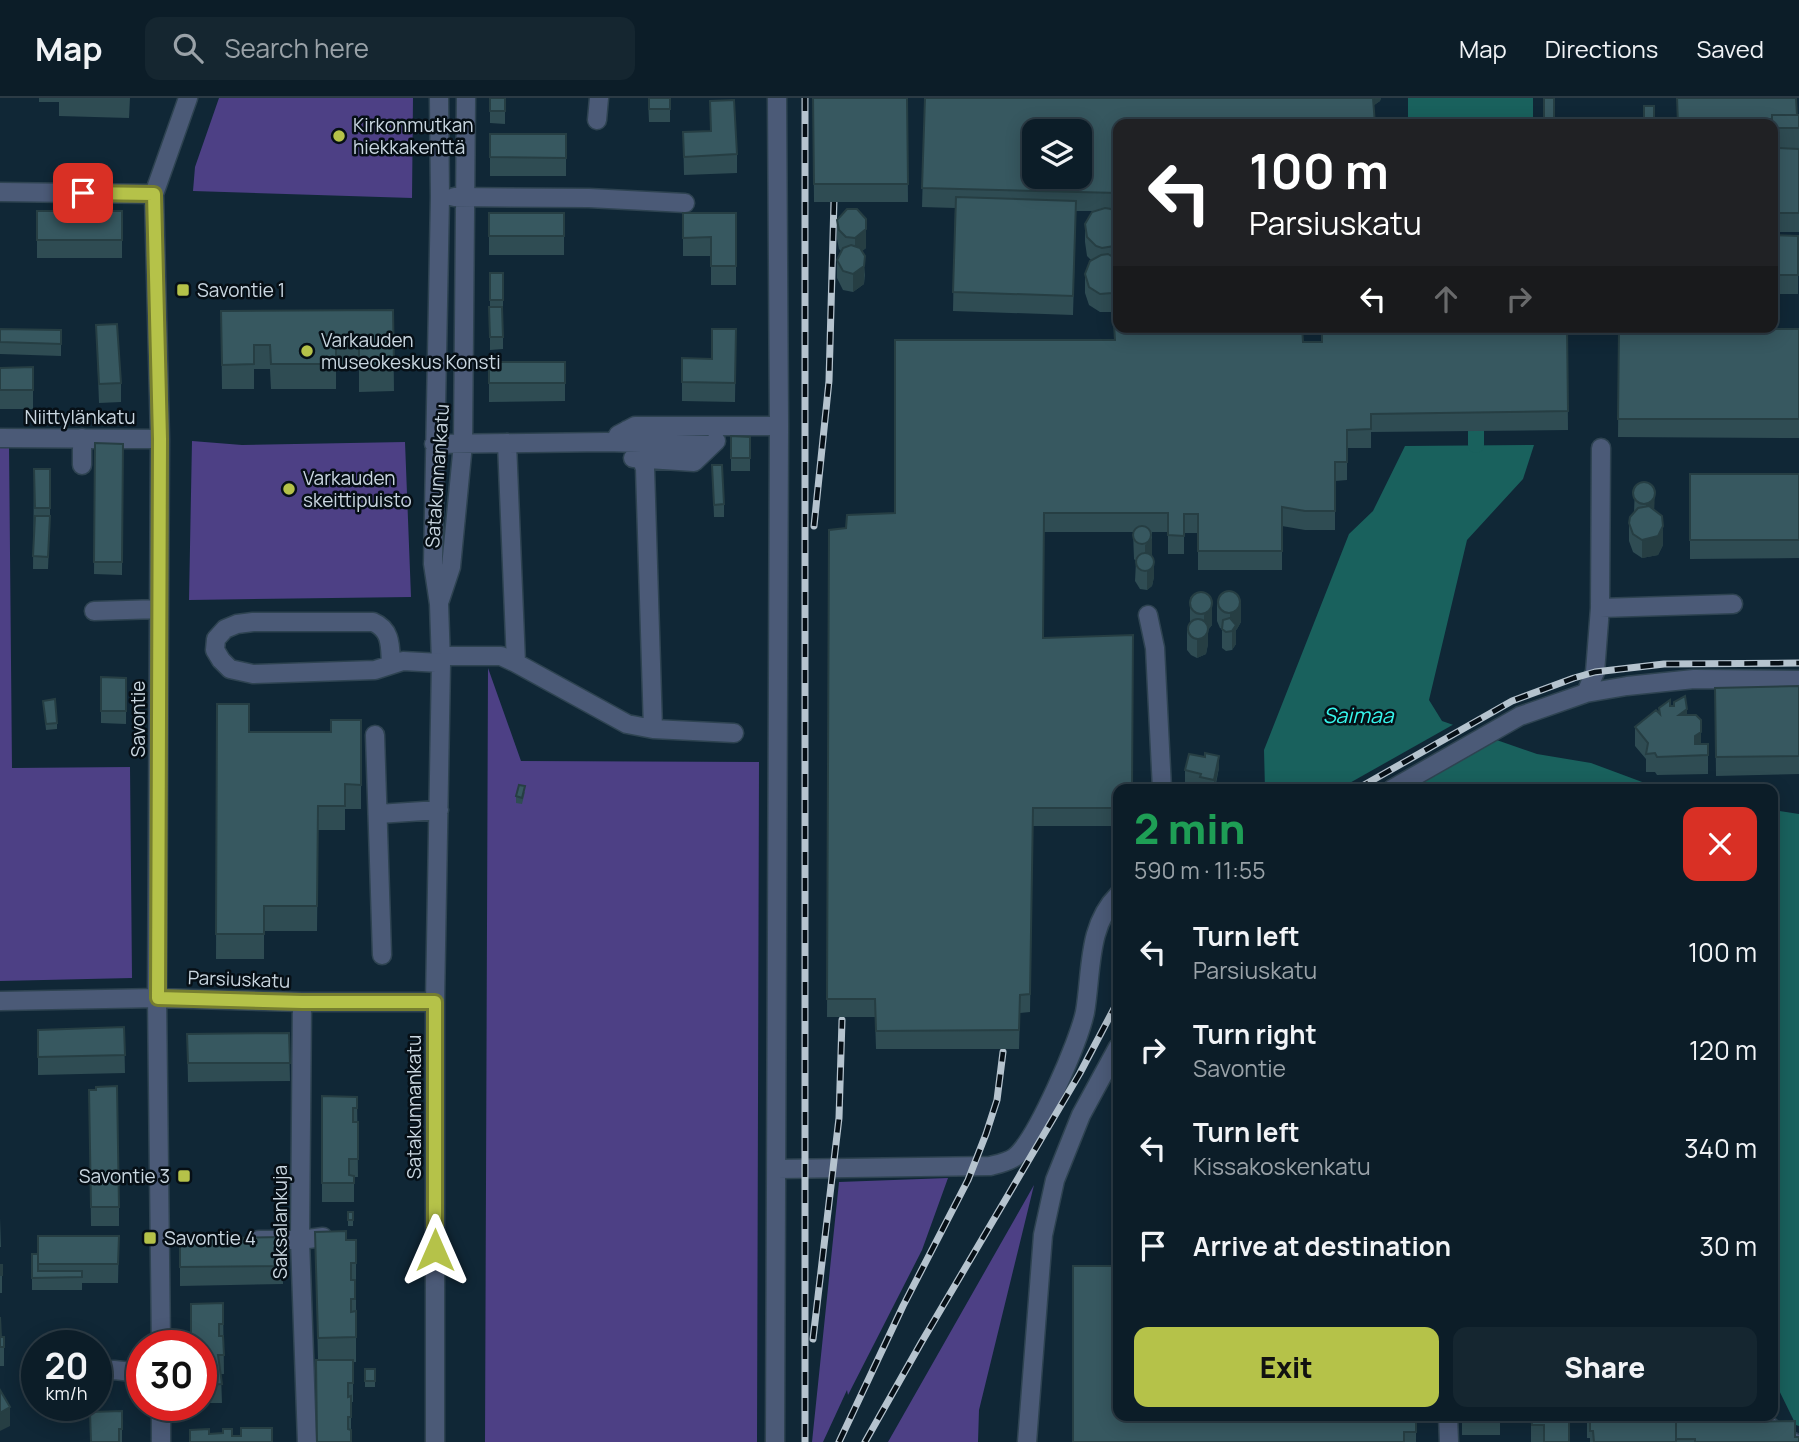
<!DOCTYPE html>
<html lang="en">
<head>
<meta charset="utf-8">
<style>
	body { margin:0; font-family:Manrope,sans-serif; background:#152630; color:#f1f3f6; height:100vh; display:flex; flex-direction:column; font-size:26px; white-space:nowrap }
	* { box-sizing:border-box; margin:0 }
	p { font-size:23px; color:#9aa2a8 }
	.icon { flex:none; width:38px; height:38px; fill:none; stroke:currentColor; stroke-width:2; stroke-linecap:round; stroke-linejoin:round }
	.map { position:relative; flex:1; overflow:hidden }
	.sheet { position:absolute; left:1113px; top:686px; width:665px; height:637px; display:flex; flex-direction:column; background:#0c1d28; border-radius:14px; box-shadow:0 4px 18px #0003,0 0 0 2px #2c3b45 }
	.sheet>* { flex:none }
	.guide { position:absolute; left:1113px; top:21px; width:665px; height:214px; border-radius:14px; box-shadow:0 4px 18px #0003,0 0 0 2px #2c3b45; background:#202124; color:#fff; overflow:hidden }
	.tools { position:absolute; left:1022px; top:21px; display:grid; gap:14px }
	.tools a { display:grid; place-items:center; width:70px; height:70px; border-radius:14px; background:#0c1d28; box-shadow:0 4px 18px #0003,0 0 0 2px #2c3b45; font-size:35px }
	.speed { position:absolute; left:21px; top:1232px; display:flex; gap:14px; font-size:35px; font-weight:700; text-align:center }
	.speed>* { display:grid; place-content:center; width:91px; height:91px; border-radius:50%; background:#0c1d28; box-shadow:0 4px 18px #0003,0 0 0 2px #2c3b45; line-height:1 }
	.speed small { font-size:18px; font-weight:400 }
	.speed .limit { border:10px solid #d22; background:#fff; color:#111 }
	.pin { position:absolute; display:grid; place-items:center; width:60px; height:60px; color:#fff; margin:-30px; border-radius:14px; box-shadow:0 4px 10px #0006 }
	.me { position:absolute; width:77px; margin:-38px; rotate:0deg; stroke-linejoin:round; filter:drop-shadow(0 0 5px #0008) }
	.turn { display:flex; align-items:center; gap:24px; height:147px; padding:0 21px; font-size:32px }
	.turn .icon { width:91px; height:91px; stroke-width:2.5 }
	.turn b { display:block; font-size:49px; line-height:60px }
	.lanes { display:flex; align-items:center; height:66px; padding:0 21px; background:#0003; justify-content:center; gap:35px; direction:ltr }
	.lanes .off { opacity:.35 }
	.round { display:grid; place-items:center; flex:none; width:74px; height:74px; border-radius:14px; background:#152630 }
	.head { display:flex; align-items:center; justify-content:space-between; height:119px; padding:0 21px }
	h1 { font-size:42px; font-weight:800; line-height:52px; color:#1e9e55 }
	.action { display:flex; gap:14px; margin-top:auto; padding:14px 21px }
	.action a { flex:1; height:80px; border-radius:14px; background:#b5c249; color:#111; font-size:28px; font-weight:800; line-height:80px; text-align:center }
	.action a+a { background:#152630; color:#f1f3f6 }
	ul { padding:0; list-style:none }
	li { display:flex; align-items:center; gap:21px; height:98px; padding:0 21px }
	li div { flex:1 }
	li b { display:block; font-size:26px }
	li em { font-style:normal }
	header { display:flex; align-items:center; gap:42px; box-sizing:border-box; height:98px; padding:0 35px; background:#0c1d28; border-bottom:2px solid #2c3b45 }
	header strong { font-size:33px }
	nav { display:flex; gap:38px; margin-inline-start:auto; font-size:24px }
	.search { width:490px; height:63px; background:#152630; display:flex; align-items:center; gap:18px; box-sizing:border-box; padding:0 24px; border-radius:14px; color:#9aa2a8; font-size:26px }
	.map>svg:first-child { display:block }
	.green { fill:#4d4085 }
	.water { fill:#19615d }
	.pier { fill:#102736 }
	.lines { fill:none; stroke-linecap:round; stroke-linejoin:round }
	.canal { stroke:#19615d; stroke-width:16 }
	.minor-casing { stroke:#2e4351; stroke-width:21 }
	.minor { stroke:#4b5a77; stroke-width:18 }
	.rail-casing { stroke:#b5c3ce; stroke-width:7 }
	.rail { stroke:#060f16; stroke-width:4.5; stroke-dasharray:13; stroke-linecap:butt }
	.wall { fill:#2f4c53 }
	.shaded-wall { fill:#263e43 }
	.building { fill:#375860; stroke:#263e43; stroke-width:2; fill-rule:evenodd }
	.route-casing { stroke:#767e2f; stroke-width:18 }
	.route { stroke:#b5c249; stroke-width:12 }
	.poi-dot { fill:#b5c249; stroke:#060f16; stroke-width:2.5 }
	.labels { text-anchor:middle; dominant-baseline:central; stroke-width:5; stroke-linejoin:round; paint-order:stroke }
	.poi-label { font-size:19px; fill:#c9d6e0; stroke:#060f16; text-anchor:start }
	.street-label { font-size:19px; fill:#c9d6e0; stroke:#060f16 }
	.water-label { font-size:21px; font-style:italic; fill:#36f7ed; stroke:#060f16 }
</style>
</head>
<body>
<header>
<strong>Map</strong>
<div class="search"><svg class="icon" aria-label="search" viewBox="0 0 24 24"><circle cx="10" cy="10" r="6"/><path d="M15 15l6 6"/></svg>Search here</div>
<nav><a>Map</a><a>Directions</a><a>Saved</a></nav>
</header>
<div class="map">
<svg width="1799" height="1344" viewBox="0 0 1799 1344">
	<rect width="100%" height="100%" fill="#102736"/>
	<!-- green -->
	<path class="green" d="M219,0H413L412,100L193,93L195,69Z
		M192,343L242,347L405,344L411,499L189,502Z
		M0,346H9L12,670L130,669L132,880L0,883Z
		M488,570L521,663L759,664L757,1344H485Z
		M948,1080L922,1152L848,1297L847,1292L823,1344H812L839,1084Z
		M1034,1087L979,1312L978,1344H888Z"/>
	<!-- water -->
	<path class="water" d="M1408,0H1533V26H1408Z
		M1534,347L1523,381L1467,442L1429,602L1442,623L1537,656L1591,665L1661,691H1265L1264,652L1349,436L1373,413L1405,348Z
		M1773,712L1799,716V1328L1796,1327L1773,1280Z"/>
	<!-- pier -->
	<path class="pier" d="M1456,625L1501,640L1410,691H1339Z"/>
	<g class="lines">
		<!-- canal -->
		<path class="canal" d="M1476,311V347"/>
		<!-- minor casing -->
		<g class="minor-casing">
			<path id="minor" d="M597,22L599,0
				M0,94L154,96
				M454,99L589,100L685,105
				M627,332L645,370L653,631
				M618,337L635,328H779
				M0,340L160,341
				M82,340V367
				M507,345L516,565
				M434,346L606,344L711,347
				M633,360L694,364L716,343
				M440,502L451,469L463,346L466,0
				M1600,510L1733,506
				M94,513L159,511
				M1148,517L1155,550L1162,691
				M441,558H501L516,565L627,626L653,631L734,635
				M391,567C390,549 392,532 373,524H253L237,526L225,531L216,541L215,552L221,562L230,571L253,576L375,572L403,563L441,565
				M1586,595L1595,574L1600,510L1601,350
				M375,637L382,857
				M1392,691L1520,618L1586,595L1627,588L1694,581L1799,582
				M378,716L439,712
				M0,903L157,900L302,904H435
				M302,904L300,1142L307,1344
				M777,1071L990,1068C998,1066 1008,1064 1015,1059C1037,1041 1079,943 1085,914C1092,873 1087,828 1118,797
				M259,1142H300L323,1139
				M161,1248L157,900L160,341L154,96L188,0
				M96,1274L114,1272L142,1275
				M1448,1318L1449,1344
				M1758,1318L1781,1339L1793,1344
				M161,1344V1307
				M435,1344V904L441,565L439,506L433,466L440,99L439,0
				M775,1344L779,328L777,0
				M1027,1344L1043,1137L1055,1082L1081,1017L1118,949"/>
		</g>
		<!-- minor -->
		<use href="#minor" class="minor"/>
		<!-- rail casing -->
		<g class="rail-casing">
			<path id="rail" d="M805,0V1344
				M814,428L829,283L834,102
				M1357,691L1512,603L1574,580L1595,574L1664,566L1799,565
				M813,1241L839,1020L842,922
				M839,1344L903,1208L968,1082L986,1036L997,1002L1003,954
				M865,1344L921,1245L1080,975L1118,903"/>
		</g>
		<!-- rail -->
		<use href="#rail" class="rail"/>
	</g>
	<!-- wall -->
	<path class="wall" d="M39,0H130L129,20L59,18V4H39Z
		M490,0H505V26L490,25Z
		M648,0H670V24H649Z
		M813,0H907L908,104H814Z
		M925,0H1381L1380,3L1374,7L1118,26V114H1114L1117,210L1112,214H1100L1089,207L1085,195V176L1091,162L1087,158L1085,144V126L1096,113H1076L1073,217L953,213L955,110L922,109Z
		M710,3L737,56V75L684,77L683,34L710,33Z
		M1797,17H1799V134H1775V108H1773V77H1776V66H1773V26Z
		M490,36H566V78H490Z
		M37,113H122V160H37Z
		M489,115H564V157H489Z
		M683,115H736V187H711V158H683Z
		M837,122L866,140V150L862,153L865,177L864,186L853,194L843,192L837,180V162L841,153L839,151L837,141Z
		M1773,137L1798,138V196H1773Z
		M490,175H503V251L490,252Z
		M393,212L394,293L359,294V268H336V291H271L270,271H254V291H222L221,213Z
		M96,227L121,285V304L99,305Z
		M1567,229L1568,332L1371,334V350H1347V382L1335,383V432H1305L1282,428V472H1198V435H1184V456H1168V434H1152V458L1154,479L1152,488L1147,492L1140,491L1135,483L1136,463L1134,461L1133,434H1044L1043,540L1118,691V728H1033L1030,914L1020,915L1019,951H876L875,919H827L829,432L846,430L895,415L1303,244Z
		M1624,229H1661V231H1799V340L1618,339L1619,231H1624Z
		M0,231L61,232V258L0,256Z
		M736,231L735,304L682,303V260L712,261Z
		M489,264H565V303L489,304Z
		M33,269V311H0V270Z
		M731,338L750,339V373H731Z
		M95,345L123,346L122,477L94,476Z
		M712,367L724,406V419H714Z
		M34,371H50V422L48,471H33Z
		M1690,376H1799V460L1690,461Z
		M1635,389L1655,412L1663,447L1658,457L1642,460L1633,454L1629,443V425L1634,414Z
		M1195,495L1212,527L1208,532V546L1206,556L1197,560L1191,557L1187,552V533L1190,525V500Z
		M1217,504L1241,524L1237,531L1236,532V546L1232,552L1226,553L1222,550V531L1220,530L1217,523Z
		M101,579L126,580V626L101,625Z
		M1799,588V676L1716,678L1715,590Z
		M43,603L57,625V631L46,632Z
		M217,606L249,634H331L361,622V711H345V732H318L317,833H264V861H216Z
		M1670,608L1687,617L1701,622V646H1708V676L1657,677L1655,674H1646V661L1635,648V629L1660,616Z
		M1219,670L1215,691H1200V688L1185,685V672Z
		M525,694L522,706L516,705V698Z
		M124,929L125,975L38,977V932Z
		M289,935L290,983L188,984L187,936Z
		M89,992L119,1109V1128H91Z
		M322,998L357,999L358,1079H354V1104H322Z
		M353,1114V1128H348V1122Z
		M0,1120L1,1149H0Z
		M315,1134L346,1142H356V1264H353V1304H351V1344L318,1262Z
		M38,1138H119L118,1185H82V1192H32V1156L38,1173Z
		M283,1139V1186L180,1188V1141Z
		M0,1167H2V1195H0Z
		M223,1205L224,1276H221L222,1305H201V1248Z
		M0,1219L1,1239H4V1268H0Z
		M375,1271V1289H365V1283Z
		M122,1313V1344H91Z
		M1118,1318H1416V1344H1073Z
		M1462,1318H1500V1337H1462Z
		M1531,1318L1569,1344H1531Z
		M1587,1318L1731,1324L1795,1339L1799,1344H1590V1340H1587Z"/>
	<!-- shaded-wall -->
	<path class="shaded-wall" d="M1373,0H1381L1380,3L1373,8Z
		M866,121V150L855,159V140Z
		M1118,145V163L1114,166V148Z
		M865,158L864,186L853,194V176Z
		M1118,190V209L1112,214V195Z
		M1655,393L1654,418L1646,425V406Z
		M1663,428V447L1658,457L1642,460V442Z
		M1152,440V459L1145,465V447Z
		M1154,460V479L1152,488L1147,492V473Z
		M1241,505V524L1237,531L1236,532V546L1232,552V533L1230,534V516Z
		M1212,508V527L1208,532V546L1206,556L1197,560V541L1204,535V517Z
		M1687,611V629L1679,617Z
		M1701,634V652L1695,657V638Z
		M1219,658V670L1214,691V682Z
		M10,1309V1328L0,1333V1315Z"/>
	<!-- building -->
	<path class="building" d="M490,0H505V13H490Z
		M649,0H670V11H649Z
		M813,0H907L908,86H814Z
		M925,0H1373L1375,26H1118V95L922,90ZM1034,33H1080V79H1034Z
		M1544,0H1554V26H1544Z
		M1677,0H1796L1797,17H1772V21H1729V26H1678Z
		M734,2L737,56L684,59L683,34L711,33L710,3Z
		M1644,8H1654V26H1644Z
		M1772,17H1799V30H1773V26H1729V21H1772Z
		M490,36H566V60L490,59Z
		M1776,50L1799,51V115H1775V90H1773V77H1776Z
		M956,99L1076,103L1073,198L953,194Z
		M1105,110L1111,111L1118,117V145L1114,148L1102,150L1096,148L1087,139L1085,126L1092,114Z
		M847,111H857L866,121V131L855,140L846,139L839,132L837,122Z
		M37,113H122V142H37Z
		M489,115H564V138H489Z
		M683,115H736V168H711V139L683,140Z
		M1773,137L1798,138V177H1773Z
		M851,147L860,150L865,158L864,168L853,176L843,173L837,162L843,150Z
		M1108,156L1118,162V190L1112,195L1100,196L1089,189L1085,176L1090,163L1101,157Z
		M490,175H503V202H490Z
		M489,209H502L503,239H490Z
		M393,212L394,269H359V243H336V266H271L270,247H254V266L222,267L221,213Z
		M117,226L121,285L99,286L96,227Z
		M1114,227H1118V229H1302L1303,244H1322V229H1567L1568,313L1371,316V331L1347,332V364H1335V413H1305L1282,409V453H1198V416H1184V438L1168,437V415H1044L1043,540L1133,537L1132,691H1118V710H1033L1030,896L1020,897L1019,932L876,933L875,901H827L829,432L846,430L847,417L895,415V242H1115Z
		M0,231L61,232V246L0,244Z
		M712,231H736L735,285L682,284V260L712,261Z
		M1619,231H1799V321H1618Z
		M489,264H565V285H489Z
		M33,269V292H0V270Z
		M731,338L750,339V360H731Z
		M95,345L123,346L122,464H94Z
		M712,367H722L724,406L714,407Z
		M34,371H50V410H35Z
		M1690,376H1799V442H1690Z
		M1633 395a11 11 0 1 1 22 0a11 11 0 1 1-22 0Z
		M1649,408L1662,418L1663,428L1658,438L1642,442L1633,436L1629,425L1630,419L1638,410Z
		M35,418H50L48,459L33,458Z
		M1133 437a9 9 0 1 1 18 0a9 9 0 1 1-18 0Z
		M1136 464a9 9 0 1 1 18 0a9 9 0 1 1-18 0Z
		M1218 504a11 11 0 1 1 22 0a11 11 0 1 1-22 0Z
		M1190 505a11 11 0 1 1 22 0a11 11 0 1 1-22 0Z
		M1230,520L1236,527L1232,533L1226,534L1222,531L1223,522Z
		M1188 531a10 10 0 1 1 20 0a10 10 0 1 1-20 0Z
		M101,579L126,580V613H101Z
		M1799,588V658L1716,659L1715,590Z
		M1685,598L1687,611L1679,617H1696L1701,622V634L1695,638V646H1708V657L1657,659L1655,655L1646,656L1648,645L1635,629L1656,612L1660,616L1659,610L1670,602V608H1674V604Z
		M55,601L57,625L46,626L43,603Z
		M217,606H249V634H331V622H361V687L345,686V708H318L317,808H264V836H216Z
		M1205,655L1219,658L1214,682L1200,679L1201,676L1185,672L1189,656L1205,659Z
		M519,687L525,688L522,700L516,698Z
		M124,929L125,957L38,959V932Z
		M289,935L290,965H188L187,936Z
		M117,988L119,1109H91L89,992H96V989Z
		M322,998L357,999V1010H353V1024H358V1061H349V1077L354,1078V1085H322Z
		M348,1114H353V1122H348Z
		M346,1133V1142H356V1165H351V1182H355V1201H351V1214L356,1213V1239L318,1240L315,1134Z
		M38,1138H119L118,1166H38Z
		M283,1139V1168L180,1169V1141Z
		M32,1156H38V1173H82V1179L32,1180Z
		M0,1167H2V1177H0Z
		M1073,1168H1118V1318H1416V1334H1404V1344H1073Z
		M223,1205V1226H219V1238H223L224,1257H218L222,1286L201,1287V1248H191V1206Z
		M0,1219L1,1239H4V1249H0Z
		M316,1262H353V1285H348V1299L351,1298V1319H348V1331L351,1332V1344H317Z
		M365,1271H375V1283H365Z
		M0,1292L10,1309L0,1315Z
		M122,1313V1331H119V1344H91L90,1314Z
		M1462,1318H1500V1319H1462Z
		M1531,1318H1569V1344H1544V1327H1532Z
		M1587,1318H1676V1344H1594L1593,1333H1590V1322H1587Z
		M1676,1318H1731V1324L1795,1323V1339H1799V1344H1695V1341H1676Z
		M241,1330H272V1344H190V1332L209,1331V1336L223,1335V1331H232V1338H241Z"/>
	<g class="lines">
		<!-- route casing -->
		<g class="route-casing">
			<path id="route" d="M83,95L154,96L160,341L158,900L302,904H435V1152"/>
		</g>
		<!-- route -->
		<use href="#route" class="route"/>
	</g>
	<!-- markers -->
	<g class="poi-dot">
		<circle cx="339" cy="38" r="7"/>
		<rect x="176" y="185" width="14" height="14" rx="3.5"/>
		<circle cx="307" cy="253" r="7"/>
		<circle cx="289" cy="391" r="7"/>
		<rect x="177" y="1071" width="14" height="14" rx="3.5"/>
		<rect x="143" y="1133" width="14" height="14" rx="3.5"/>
	</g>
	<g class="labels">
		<!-- poi labels -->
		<g class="poi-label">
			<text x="353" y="27">Kirkonmutkan<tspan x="353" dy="22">hiekkakenttä</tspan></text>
			<text x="197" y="192">Savontie 1</text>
			<text x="321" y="242">Varkauden<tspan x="321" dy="22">museokeskus Konsti</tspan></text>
			<text x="303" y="380">Varkauden<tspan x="303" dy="22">skeittipuisto</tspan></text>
			<text x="170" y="1078" text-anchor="end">Savontie 3</text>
			<text x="164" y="1140">Savontie 4</text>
		</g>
		<!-- street labels -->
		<g class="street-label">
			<text x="80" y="319">Niittylänkatu</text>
			<text transform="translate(437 378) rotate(-86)">Satakunnankatu</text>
			<text transform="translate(138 621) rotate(-90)">Savontie</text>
			<text transform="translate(239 881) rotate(2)">Parsiuskatu</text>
			<text transform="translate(414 1009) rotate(-90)">Satakunnankatu</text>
			<text transform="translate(280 1124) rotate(-90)">Saksalankuja</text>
		</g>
		<!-- water labels -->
		<g class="water-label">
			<text x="1358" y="617">Saimaa</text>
		</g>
	</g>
</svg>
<div class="tools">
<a><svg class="icon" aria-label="layers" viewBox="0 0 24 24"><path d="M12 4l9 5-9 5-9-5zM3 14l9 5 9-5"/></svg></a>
</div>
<div class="speed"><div>20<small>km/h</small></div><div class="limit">30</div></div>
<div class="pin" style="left:83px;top:95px;background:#d93025"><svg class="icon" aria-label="arrive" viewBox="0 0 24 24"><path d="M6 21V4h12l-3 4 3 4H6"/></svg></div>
<svg class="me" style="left:435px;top:1152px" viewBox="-20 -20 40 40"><path d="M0-17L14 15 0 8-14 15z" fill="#b5c249" stroke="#fff" stroke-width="4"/></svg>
<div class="guide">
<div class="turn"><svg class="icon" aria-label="left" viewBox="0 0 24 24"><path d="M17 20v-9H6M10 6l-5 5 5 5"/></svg><div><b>100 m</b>Parsiuskatu</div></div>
<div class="lanes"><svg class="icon" aria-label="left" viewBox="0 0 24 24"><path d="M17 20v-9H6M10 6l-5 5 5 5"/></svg><svg class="icon off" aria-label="ahead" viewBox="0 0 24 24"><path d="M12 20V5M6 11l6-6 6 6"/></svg><svg class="icon off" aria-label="right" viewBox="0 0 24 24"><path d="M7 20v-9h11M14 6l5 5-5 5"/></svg></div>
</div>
<section class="sheet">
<div class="head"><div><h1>2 min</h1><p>590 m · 11:55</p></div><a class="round" style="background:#d93025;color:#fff"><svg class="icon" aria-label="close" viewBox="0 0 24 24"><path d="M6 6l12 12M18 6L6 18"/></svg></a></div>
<ul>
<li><svg class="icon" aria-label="left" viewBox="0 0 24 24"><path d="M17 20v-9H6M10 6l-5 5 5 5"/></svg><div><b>Turn left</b><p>Parsiuskatu</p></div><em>100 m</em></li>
<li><svg class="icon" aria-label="right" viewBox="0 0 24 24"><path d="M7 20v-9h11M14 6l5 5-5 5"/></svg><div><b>Turn right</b><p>Savontie</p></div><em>120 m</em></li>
<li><svg class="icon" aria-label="left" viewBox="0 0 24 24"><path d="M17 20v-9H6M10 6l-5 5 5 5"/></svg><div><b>Turn left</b><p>Kissakoskenkatu</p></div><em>340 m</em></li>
<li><svg class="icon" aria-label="arrive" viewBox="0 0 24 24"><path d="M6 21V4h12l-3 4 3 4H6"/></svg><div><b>Arrive at destination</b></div><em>30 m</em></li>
</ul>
<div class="action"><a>Exit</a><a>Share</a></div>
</section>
</div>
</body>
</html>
